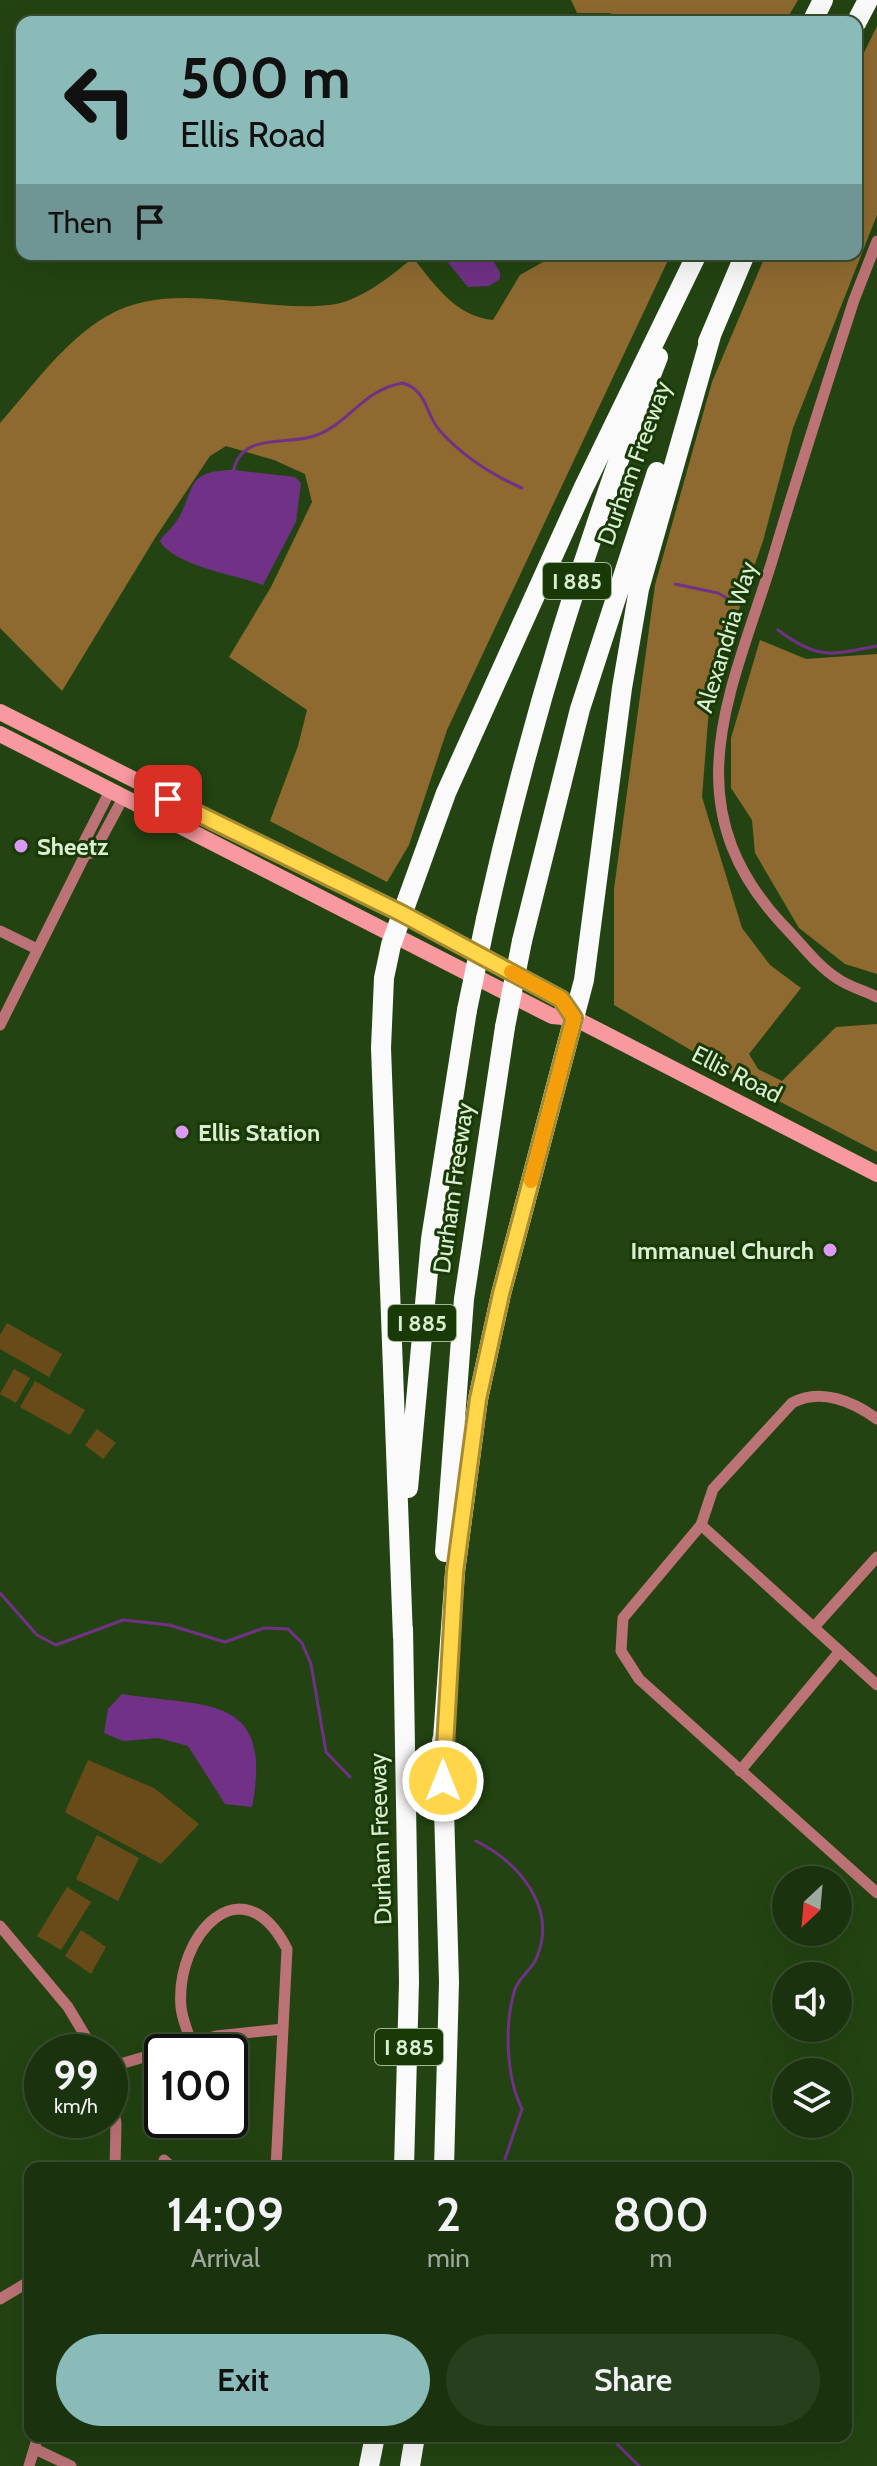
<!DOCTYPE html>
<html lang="en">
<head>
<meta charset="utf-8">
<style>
	body { margin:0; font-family:Cabin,sans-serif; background:#273f1c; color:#f1f3f6; height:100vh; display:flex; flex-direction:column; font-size:30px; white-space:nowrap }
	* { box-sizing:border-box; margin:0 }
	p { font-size:26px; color:#9faa9e }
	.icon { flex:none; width:44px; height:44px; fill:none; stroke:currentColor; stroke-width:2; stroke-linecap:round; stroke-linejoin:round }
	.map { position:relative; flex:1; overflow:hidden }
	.details { position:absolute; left:24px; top:2162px; width:828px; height:280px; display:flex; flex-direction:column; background:#1a330e; border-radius:16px; box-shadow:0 8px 32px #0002,0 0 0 2px #384e2e }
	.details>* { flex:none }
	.banner { position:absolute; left:16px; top:16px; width:846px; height:244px; border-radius:16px; box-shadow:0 8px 32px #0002,0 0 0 2px #384e2e; background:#8bbbb9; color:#111; overflow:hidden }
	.needle { width:52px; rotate:206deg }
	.buttons { position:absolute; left:772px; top:1866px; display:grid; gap:16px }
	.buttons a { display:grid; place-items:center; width:80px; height:80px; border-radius:50%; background:#1a330e; box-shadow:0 8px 32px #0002,0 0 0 2px #384e2e; font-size:40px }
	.speed { position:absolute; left:24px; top:2034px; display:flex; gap:16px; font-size:40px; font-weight:700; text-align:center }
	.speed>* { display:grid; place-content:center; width:104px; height:104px; border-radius:50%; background:#1a330e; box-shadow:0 8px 32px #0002,0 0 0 2px #384e2e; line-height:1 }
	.speed small { font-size:20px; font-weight:400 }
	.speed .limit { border:4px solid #111; border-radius:12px; background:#fff; color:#111 }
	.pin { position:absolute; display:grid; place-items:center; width:68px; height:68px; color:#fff; margin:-34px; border-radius:16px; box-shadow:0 4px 12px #0006 }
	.me { position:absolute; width:88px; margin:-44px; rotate:0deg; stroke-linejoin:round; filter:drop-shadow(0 0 6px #0008) }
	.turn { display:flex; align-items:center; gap:28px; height:168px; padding:0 32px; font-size:36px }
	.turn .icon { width:104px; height:104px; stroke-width:2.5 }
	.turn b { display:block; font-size:56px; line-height:68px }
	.then { display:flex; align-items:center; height:76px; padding:0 32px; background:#0003; gap:16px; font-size:30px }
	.eta { display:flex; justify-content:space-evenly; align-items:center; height:136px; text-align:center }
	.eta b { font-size:48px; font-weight:600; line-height:56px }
	.action { display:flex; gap:16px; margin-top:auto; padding:16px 32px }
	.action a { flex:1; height:92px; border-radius:48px; background:#8bbbb9; color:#111; font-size:32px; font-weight:600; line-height:92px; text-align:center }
	.action a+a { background:#273f1c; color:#f1f3f6 }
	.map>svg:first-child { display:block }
	.green { fill:#694b19 }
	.forest { fill:#8e6a30 }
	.water { fill:#713187 }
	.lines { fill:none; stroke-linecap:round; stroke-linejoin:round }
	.stream { stroke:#713187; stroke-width:3 }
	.street { stroke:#bc7376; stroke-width:11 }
	.secondary { stroke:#f7999e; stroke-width:16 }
	.highway { stroke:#fafafa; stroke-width:20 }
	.highway-bridge { stroke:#fafafa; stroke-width:20 }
	.route-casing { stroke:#a68a30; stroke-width:20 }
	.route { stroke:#ffd54a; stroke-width:14 }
	.slow { stroke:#f59e0b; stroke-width:14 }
	.poi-dot { fill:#dc99f4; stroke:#193906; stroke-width:3 }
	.labels { text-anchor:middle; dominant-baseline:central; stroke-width:6; stroke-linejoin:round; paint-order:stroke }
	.shield { fill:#193906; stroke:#a0b895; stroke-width:2 }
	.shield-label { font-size:22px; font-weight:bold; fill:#daeed2 }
	.street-label { font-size:24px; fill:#daeed2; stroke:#193906 }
	.poi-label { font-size:24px; font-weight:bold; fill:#daeed2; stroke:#193906; text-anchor:start }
</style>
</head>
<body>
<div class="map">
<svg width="877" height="2466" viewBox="0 0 877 2466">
	<rect width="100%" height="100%" fill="#234412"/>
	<!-- green -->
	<path class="green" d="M7,1323L62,1354L49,1377L0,1349V1335Z
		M14,1369L30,1378L16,1403L0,1394Z
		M35,1381L85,1410L70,1435L20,1407Z
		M97,1429L116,1443L103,1459L85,1445Z
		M88,1760L154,1788L199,1824L161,1864L68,1814L65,1812Z
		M97,1835L139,1858L118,1901L76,1879Z
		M67,1887L91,1902L61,1950L37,1936Z
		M81,1930L106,1947L91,1974L65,1956Z"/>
	<!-- forest -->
	<path class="forest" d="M571,0H798L785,22H639L609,13H577Z
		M877,26V215L793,428L763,541L729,638L709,708L702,797L742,928L770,965L801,988L749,1054L758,1069L782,1081L836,1027L877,1024V1152L769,1096L614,1005V889L655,585L712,382L766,254H856V69Z
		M557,254H671L447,730L409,845L387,882L270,821L298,746L307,710L229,657L271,587L312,502L305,474L274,460L226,446L210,456L155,538L62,691L0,628V423C32,387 65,340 107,316C172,278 258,313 329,305C360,302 389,277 413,258C436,286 455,316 493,320L520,275Z
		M760,640L806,659L877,654V974L845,964L799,928L755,853L752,820L731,788V738Z"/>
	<!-- water -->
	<path class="water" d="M441,254H489L500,272V279L489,286L468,287Z
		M234,470L295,477L301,483L296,522L263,585C237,575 174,566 160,541C164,534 168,532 173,526C198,494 180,470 234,470Z
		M122,1694C206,1708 274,1692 252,1807L225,1804L188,1746L158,1738L123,1741L104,1733L108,1709Z"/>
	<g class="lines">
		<!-- stream -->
		<path class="stream" d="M233,474C239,431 286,446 314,436C350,424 361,390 403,383C428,391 425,414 440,431C462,455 492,475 522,488
			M675,584L718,593L735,603
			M778,630C818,660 830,655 877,646
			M0,1593L37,1635L56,1645L123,1620L169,1625L225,1642L264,1628L288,1629L302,1643L311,1664L326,1752L350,1777
			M476,1841C518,1862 559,1908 536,1959C531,1970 519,1978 515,1989C504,2024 506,2077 522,2109L505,2159L508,2168
			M609,2436L639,2466"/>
		<!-- street -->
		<path class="street" d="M877,241L854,300C826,387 798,473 772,561C731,693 671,804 782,924C800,942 817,966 838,979C850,987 865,991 877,997
			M85,855L82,846L110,791
			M0,931L37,949
			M0,1025L85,855L94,852L123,798
			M701,1525L623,1618L621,1651L639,1679L877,1893
			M701,1525L713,1489L792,1403C820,1387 854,1402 877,1419
			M701,1525L877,1685
			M814,1627L877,1557
			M740,1771L840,1651
			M0,1926L68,2007L95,2052
			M191,2043C188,2031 182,2019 181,2007C175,1936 242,1861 287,1949L276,2168
			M110,2067L216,2036L283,2029
			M110,2091L116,2123L115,2168
			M164,2160L173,2168
			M0,2299L30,2281
			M35,2449L71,2466
			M29,2466L38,2436"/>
		<!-- secondary -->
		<path class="secondary" d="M0,712C187,807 376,899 561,999L574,1018
			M0,734L552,1016L574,1018L877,1174"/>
		<!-- highway -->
		<path class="highway" d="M812,22L823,0
			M856,23L868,0
			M708,342L745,254
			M486,919C529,727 585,540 658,357
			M522,941L580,709L657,472
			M408,1488L431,1239L467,1010
			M445,1552L464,1299L505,1027
			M403,1628L409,1982L404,2168
			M403,1638L381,1048L384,978L391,945L446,793L583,489L697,254
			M442,1740L449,1982L444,2168
			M442,1753L455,1572L478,1399L501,1294L584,980L622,688L639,589L712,332
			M369,2466L375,2436
			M410,2466L415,2436"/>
		<!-- highway-bridge -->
		<path class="highway-bridge" d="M467,1010L486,919
			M505,1027L522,941"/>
	</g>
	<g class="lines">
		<!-- route casing -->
		<g class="route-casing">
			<path id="route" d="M168,799L401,913L561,999L574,1018L501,1294L478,1399L455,1572L443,1781"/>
		</g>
		<!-- route -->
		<use href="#route" class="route"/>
		<!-- slow -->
		<path class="slow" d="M511,972L561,999L574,1018L531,1181"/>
	</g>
	<!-- markers -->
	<g class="poi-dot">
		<circle cx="21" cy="846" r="8"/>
		<circle cx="182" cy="1132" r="8"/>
		<circle cx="830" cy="1250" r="8"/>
	</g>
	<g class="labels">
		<!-- shield labels -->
		<g class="shield">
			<rect x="543" y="563" width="68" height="36" rx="6"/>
			<rect x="388" y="1305" width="68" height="36" rx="6"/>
			<rect x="375" y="2029" width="68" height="36" rx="6"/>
		</g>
		<g class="shield-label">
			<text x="577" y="581">I 885</text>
			<text x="422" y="1323">I 885</text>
			<text x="409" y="2047">I 885</text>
		</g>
		<!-- street labels -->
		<g class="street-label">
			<text transform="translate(634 463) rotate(-70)">Durham Freeway</text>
			<text transform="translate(726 637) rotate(-73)">Alexandria Way</text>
			<text transform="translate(737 1074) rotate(27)">Ellis Road</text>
			<text transform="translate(453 1188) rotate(-82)">Durham Freeway</text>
			<text transform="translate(380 1839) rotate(-92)">Durham Freeway</text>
		</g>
		<!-- poi labels -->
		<g class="poi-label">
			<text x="37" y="846">Sheetz</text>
			<text x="198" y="1132">Ellis Station</text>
			<text x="814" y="1250" text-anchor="end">Immanuel Church</text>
		</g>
	</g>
</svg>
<div class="buttons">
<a><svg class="needle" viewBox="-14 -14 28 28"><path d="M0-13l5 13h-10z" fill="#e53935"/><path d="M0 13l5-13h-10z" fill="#9faa9e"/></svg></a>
<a><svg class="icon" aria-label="sound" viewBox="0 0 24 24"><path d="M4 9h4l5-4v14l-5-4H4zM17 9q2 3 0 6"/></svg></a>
<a><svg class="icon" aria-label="layers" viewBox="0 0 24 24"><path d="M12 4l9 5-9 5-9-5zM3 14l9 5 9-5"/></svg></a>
</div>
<div class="speed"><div>99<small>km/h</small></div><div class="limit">100</div></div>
<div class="pin" style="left:168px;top:799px;background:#d93025"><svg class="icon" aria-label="arrive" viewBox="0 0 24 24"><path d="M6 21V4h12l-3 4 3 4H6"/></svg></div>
<svg class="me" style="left:443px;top:1781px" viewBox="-20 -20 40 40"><circle r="17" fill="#ffd54a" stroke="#fff" stroke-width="3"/><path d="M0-11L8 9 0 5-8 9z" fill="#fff"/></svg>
<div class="banner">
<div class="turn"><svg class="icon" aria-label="left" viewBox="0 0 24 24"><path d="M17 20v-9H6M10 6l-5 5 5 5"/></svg><div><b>500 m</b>Ellis Road</div></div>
<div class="then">Then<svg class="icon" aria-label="arrive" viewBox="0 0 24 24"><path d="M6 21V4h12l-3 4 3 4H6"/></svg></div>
</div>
<section class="details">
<div class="eta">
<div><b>14:09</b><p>Arrival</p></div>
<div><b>2</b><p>min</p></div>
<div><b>800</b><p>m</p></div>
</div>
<div class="action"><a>Exit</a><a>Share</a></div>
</section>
</div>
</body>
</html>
